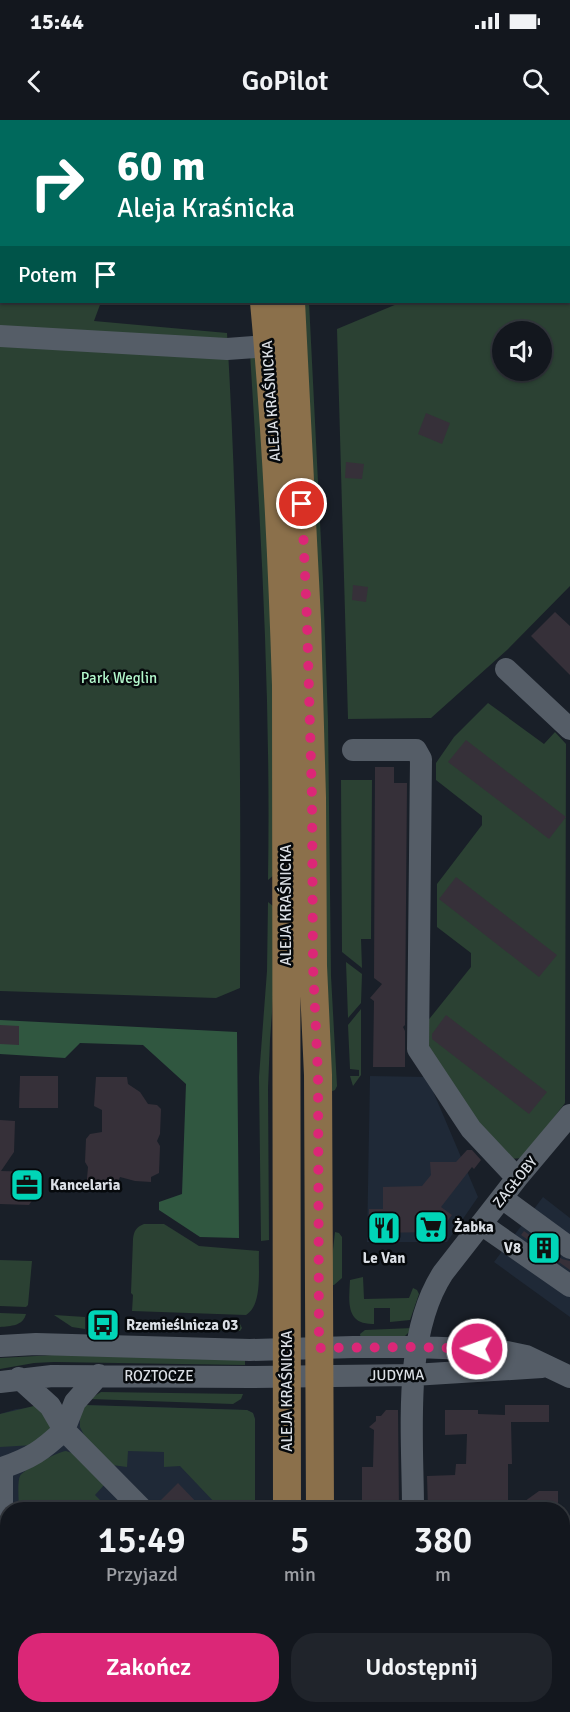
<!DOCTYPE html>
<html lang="pl">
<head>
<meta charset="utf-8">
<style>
	body { margin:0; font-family:Signika,sans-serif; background:#20242b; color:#f1f3f6; height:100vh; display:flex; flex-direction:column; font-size:22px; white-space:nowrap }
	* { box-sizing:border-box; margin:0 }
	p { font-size:20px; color:#9d9fa4 }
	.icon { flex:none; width:33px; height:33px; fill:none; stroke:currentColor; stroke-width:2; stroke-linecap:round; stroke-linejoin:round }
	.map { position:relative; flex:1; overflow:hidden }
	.sheet { position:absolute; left:0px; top:1382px; width:570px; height:212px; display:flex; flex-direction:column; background:#13171e; border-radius:24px 24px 0 0; box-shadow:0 2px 4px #0004,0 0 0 2px #32363c }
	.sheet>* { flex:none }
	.banner { position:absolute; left:0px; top:0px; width:570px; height:183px; box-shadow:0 2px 4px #0004,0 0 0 2px #32363c; background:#00695c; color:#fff; overflow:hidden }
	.fabs { position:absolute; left:492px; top:201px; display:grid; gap:12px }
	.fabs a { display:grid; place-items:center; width:60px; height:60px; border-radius:50%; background:#13171e; box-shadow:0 2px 4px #0004,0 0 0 2px #32363c; font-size:30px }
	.pin { position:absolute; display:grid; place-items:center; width:51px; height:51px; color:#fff; margin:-26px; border:3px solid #fff; border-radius:50%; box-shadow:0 2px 6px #0007 }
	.me { position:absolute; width:66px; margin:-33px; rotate:272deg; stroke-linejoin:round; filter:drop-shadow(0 0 4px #0008) }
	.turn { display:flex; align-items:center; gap:21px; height:126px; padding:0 18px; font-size:27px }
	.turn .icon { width:78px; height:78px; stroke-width:2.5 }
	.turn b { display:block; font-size:42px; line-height:51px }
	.then { display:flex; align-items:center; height:57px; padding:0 18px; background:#0003; gap:12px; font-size:22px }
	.eta { display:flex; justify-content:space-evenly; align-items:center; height:102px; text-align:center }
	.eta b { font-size:36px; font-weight:600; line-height:42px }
	.button { display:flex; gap:12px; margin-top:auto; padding:12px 18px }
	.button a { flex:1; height:69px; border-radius:24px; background:#db2777; color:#fff; font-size:24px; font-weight:600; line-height:69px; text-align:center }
	.button a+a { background:#20242b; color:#f1f3f6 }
	.status { display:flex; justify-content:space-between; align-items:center; height:42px; padding:0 30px; background:#13171e; direction:ltr }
	.status svg { height:16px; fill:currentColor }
	header { display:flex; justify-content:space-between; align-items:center; height:78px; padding:0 18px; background:#13171e; font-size:27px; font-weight:600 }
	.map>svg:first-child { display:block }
	.built { fill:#1f2937 }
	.green { fill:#2b4133; fill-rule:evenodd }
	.forest { fill:#305740 }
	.building { fill:#363039 }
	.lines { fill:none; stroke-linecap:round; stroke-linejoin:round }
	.minor { stroke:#555d67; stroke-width:22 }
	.major { stroke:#8b704b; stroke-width:28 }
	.route { stroke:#db2777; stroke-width:10; stroke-dasharray:0 18 }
	.labels { text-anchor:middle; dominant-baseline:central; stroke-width:5; stroke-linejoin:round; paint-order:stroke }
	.street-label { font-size:15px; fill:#dbdfe5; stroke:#06090c }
	.park-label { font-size:15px; fill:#b3f7cc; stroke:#06090c }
	.poi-label { font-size:15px; font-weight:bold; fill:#dbdfe5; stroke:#06090c; text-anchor:start }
</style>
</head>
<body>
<div class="status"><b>15:44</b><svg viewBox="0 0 49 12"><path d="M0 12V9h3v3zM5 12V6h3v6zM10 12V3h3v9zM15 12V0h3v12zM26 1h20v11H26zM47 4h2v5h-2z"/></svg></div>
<header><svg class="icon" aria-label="back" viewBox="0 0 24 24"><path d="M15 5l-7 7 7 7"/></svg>GoPilot<svg class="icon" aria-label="search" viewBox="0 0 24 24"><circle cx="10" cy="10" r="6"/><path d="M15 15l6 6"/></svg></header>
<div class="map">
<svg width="570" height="1592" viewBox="0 0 570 1592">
	<rect width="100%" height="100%" fill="#191f28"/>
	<!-- built -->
	<path class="built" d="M370,956L427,957L478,1077L447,1122H367Z
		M543,1077L570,1098V1197L494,1142Z
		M84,1285L247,1290L253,1293L255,1299V1389H8V1586H253V1592H0V1294L16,1289Z"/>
	<!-- green -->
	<path class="green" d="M0,0H114L113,2H2V182H101L94,201L227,213C240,431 241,649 240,868L216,878L0,871Z
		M386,0H570V466L507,530L431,598L348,599L337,209L397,184V182H568V2H386ZM502,212H542V250H502Z
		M300,182H309L323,462L328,601L331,856L337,966L335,970L330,972Z
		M250,233L256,236L272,467L274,755L268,760C271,584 261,409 250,233Z
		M488,583L544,624L555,612L566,624L565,983L523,1038L510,1039L483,1013L427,927L426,903L471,847V833L437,807V764L482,705V696L436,660V643L454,617Z
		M341,660H372L371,819H361L362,848L342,832Z
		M268,782L273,786L274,865L270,920L268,968L269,1120L261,1121L259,957L267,851Z
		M346,842L362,854L361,883L348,898Z
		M361,889V955L353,966L350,956H359V950L350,949L348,905Z
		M144,1104H164L199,1126L259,1131C258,1149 263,1185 246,1195L132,1191L133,1175L131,1173L133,1119C134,1111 136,1107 144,1104Z
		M335,1112L339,1113L342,1117V1158L334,1165H329Z
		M0,1140L32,1141L28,1185L26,1187L0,1186Z
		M363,1157L364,1179L409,1178L413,1168L417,1170L419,1174L410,1200L390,1202V1188H374V1204C345,1205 349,1181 350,1160Z
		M0,1193L26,1194C23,1206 11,1206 0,1207Z
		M54,1195L85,1197V1209L72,1207Z
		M154,1200L240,1204L242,1208L240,1211L157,1208Z
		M413,1208L404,1217L361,1219L360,1214L365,1210Z
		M54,1235L245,1238V1245L54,1242L34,1243L0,1249V1238Z
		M101,1272L243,1274L241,1279L233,1284L90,1279Z
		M38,1285L46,1294L52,1313L34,1325L0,1327V1294Z
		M84,1285L247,1290L253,1293L255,1299V1389H219L217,1385L180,1346L164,1347V1332L128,1331L127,1347L112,1345L86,1319L80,1307V1296Z
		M66,1331L72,1333L104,1365L95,1375L109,1389H19C19,1381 17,1362 20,1356C24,1349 58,1332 66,1331Z
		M154,1586H255V1592H217V1587H178L177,1592H160L154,1590Z"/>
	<!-- forest -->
	<path class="forest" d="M0,900L237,912L239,1118L200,1117L159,1090V1082L182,1074L186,964L143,925L80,923L65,938L0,934Z"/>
	<!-- building -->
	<path class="building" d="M426,293L450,303L442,324L418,314Z
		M346,342L364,344L362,359L345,358Z
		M353,465L368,467L366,482L352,480Z
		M555,492L570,506V555L531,516Z
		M466,620L566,697L549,719L448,642Z
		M375,647H394V663H407L405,905L403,907L405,911V947H373L374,881L370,878L382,864L374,858Z
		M456,757L557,835L539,857L439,779Z
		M446,895L547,972L529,994L432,919V914Z
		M0,905L19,906V925L0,924Z
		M20,956H58V988H19Z
		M96,957H127L128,964L140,972L148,984L157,985L161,989L160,1014L157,1021L160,1026L159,1053L151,1057V1062L135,1061L120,1057L117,1064H108L102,1070H86L88,1047L85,1042L86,1019L90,1014L102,1012V990L94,986Z
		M0,1000L15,1001L14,1032L1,1051L38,1052V1079H33L29,1085L0,1084Z
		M467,1030H472L481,1040L474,1049L472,1047L441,1087L452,1095L439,1112L369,1113V1089H383V1067L422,1066L431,1055L430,1042H456Z
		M524,1111L562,1139L570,1141V1150L521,1115Z
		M505,1285H549V1302H511L512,1344H508V1389H428L427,1356L455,1355L456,1344H466L467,1314L445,1315V1290H478V1294L505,1295Z
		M386,1290H398L399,1389H362V1347H373L374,1310L369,1307L376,1301V1296H381Z
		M178,1363L203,1389H155V1386Z
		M539,1371H558V1389H514Z"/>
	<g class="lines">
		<!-- minor -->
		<path class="minor" d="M0,216L227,229L268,226
			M506,549L570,609
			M353,630H416L421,639L418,929L471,1009L517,1058
			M502,1078L570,1128
			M481,1104L570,1166
			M0,1226L36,1224L250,1230L353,1227H416L497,1230L526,1236L570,1257
			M19,1258L50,1286L64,1310L75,1282L99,1255
			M0,1262L52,1256L251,1257L413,1255L542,1247
			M413,1389C413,1316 402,1216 443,1153L517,1058L570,995
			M0,1477H2V1348C31,1338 42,1331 64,1310L142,1389
			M416,1586V1592"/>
		<!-- major -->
		<path class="major" d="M246,0V2
			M279,0V2
			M264,182C276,309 282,437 286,565L287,1389
			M291,182L307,500L312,678L313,846L318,955L320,1389
			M288,1586V1592
			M320,1586V1592"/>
	</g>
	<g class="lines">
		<!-- route -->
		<path class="route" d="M302,384L307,500L312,678L313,846L318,955L319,1228L416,1227L477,1229"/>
	</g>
	<!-- icons -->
	<defs>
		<g id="office-square" transform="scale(1.725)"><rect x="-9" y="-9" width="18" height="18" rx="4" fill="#00d5b7" stroke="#06090c"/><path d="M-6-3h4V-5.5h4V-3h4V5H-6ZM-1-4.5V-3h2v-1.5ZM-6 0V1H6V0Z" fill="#111"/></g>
		<g id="supermarket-square" transform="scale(1.725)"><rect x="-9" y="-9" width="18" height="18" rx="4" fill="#00d5b7" stroke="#06090c"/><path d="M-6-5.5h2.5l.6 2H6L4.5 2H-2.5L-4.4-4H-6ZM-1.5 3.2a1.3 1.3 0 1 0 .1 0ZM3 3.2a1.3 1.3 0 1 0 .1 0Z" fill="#111"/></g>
		<g id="restaurant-square" transform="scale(1.725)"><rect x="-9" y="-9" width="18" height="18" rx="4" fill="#00d5b7" stroke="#06090c"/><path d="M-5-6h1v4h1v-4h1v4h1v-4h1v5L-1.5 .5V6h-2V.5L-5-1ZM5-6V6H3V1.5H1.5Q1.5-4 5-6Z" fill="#111"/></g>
		<g id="building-square" transform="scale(1.725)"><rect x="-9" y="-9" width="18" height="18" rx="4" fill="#00d5b7" stroke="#06090c"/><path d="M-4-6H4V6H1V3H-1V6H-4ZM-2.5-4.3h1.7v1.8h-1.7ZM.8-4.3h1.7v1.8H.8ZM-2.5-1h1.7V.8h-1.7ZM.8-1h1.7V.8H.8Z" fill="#111"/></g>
		<g id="bus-square" transform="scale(1.725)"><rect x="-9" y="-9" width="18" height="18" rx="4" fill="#00d5b7" stroke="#06090c"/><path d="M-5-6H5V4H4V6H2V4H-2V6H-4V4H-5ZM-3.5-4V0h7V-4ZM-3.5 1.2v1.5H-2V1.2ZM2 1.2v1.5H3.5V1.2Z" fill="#111"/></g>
	</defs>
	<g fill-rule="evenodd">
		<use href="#office-square" x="27" y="1065"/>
		<use href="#supermarket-square" x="431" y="1107"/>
		<use href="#restaurant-square" x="384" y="1108"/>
		<use href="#building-square" x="544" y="1128"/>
		<use href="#bus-square" x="103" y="1205"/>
	</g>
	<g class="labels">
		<!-- street labels -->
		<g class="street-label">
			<text transform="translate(271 281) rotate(-94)">ALEJA KRAŚNICKA</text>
			<text transform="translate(286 785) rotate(-90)">ALEJA KRAŚNICKA</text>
			<text transform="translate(515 1062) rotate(-51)">ZAGŁOBY</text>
			<text transform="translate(397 1255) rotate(-1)">JUDYMA</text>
			<text x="159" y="1256">ROZTOCZE</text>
			<text transform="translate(287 1271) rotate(-90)">ALEJA KRAŚNICKA</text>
		</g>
		<!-- park labels -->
		<g class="park-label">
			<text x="119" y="558">Park Weglin</text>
		</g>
		<!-- poi labels -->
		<g class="poi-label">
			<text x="50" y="1065">Kancelaria</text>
			<text x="454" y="1107">Żabka</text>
			<text x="521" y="1128" text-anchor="end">V8</text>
			<text x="384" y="1138" text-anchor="middle">Le Van</text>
			<text x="126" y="1205">Rzemieślnicza 03</text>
		</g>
	</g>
</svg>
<div class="fabs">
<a><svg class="icon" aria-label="sound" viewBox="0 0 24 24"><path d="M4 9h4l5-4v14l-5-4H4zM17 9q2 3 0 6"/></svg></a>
</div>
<div class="pin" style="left:302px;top:384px;background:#d93025"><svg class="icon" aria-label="arrive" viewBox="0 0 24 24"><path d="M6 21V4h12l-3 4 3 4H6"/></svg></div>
<svg class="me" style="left:477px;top:1229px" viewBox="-20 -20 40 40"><circle r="17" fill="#db2777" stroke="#fff" stroke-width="3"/><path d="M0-11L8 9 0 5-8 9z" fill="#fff"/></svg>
<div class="banner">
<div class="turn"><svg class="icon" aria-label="right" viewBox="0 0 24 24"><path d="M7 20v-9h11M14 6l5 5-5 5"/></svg><div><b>60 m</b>Aleja Kraśnicka</div></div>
<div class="then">Potem<svg class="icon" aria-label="arrive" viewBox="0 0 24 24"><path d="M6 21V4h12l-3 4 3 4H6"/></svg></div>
</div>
<section class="sheet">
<div class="eta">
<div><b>15:49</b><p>Przyjazd</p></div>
<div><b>5</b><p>min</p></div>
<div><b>380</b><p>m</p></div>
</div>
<div class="button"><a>Zakończ</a><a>Udostępnij</a></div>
</section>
</div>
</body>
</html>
